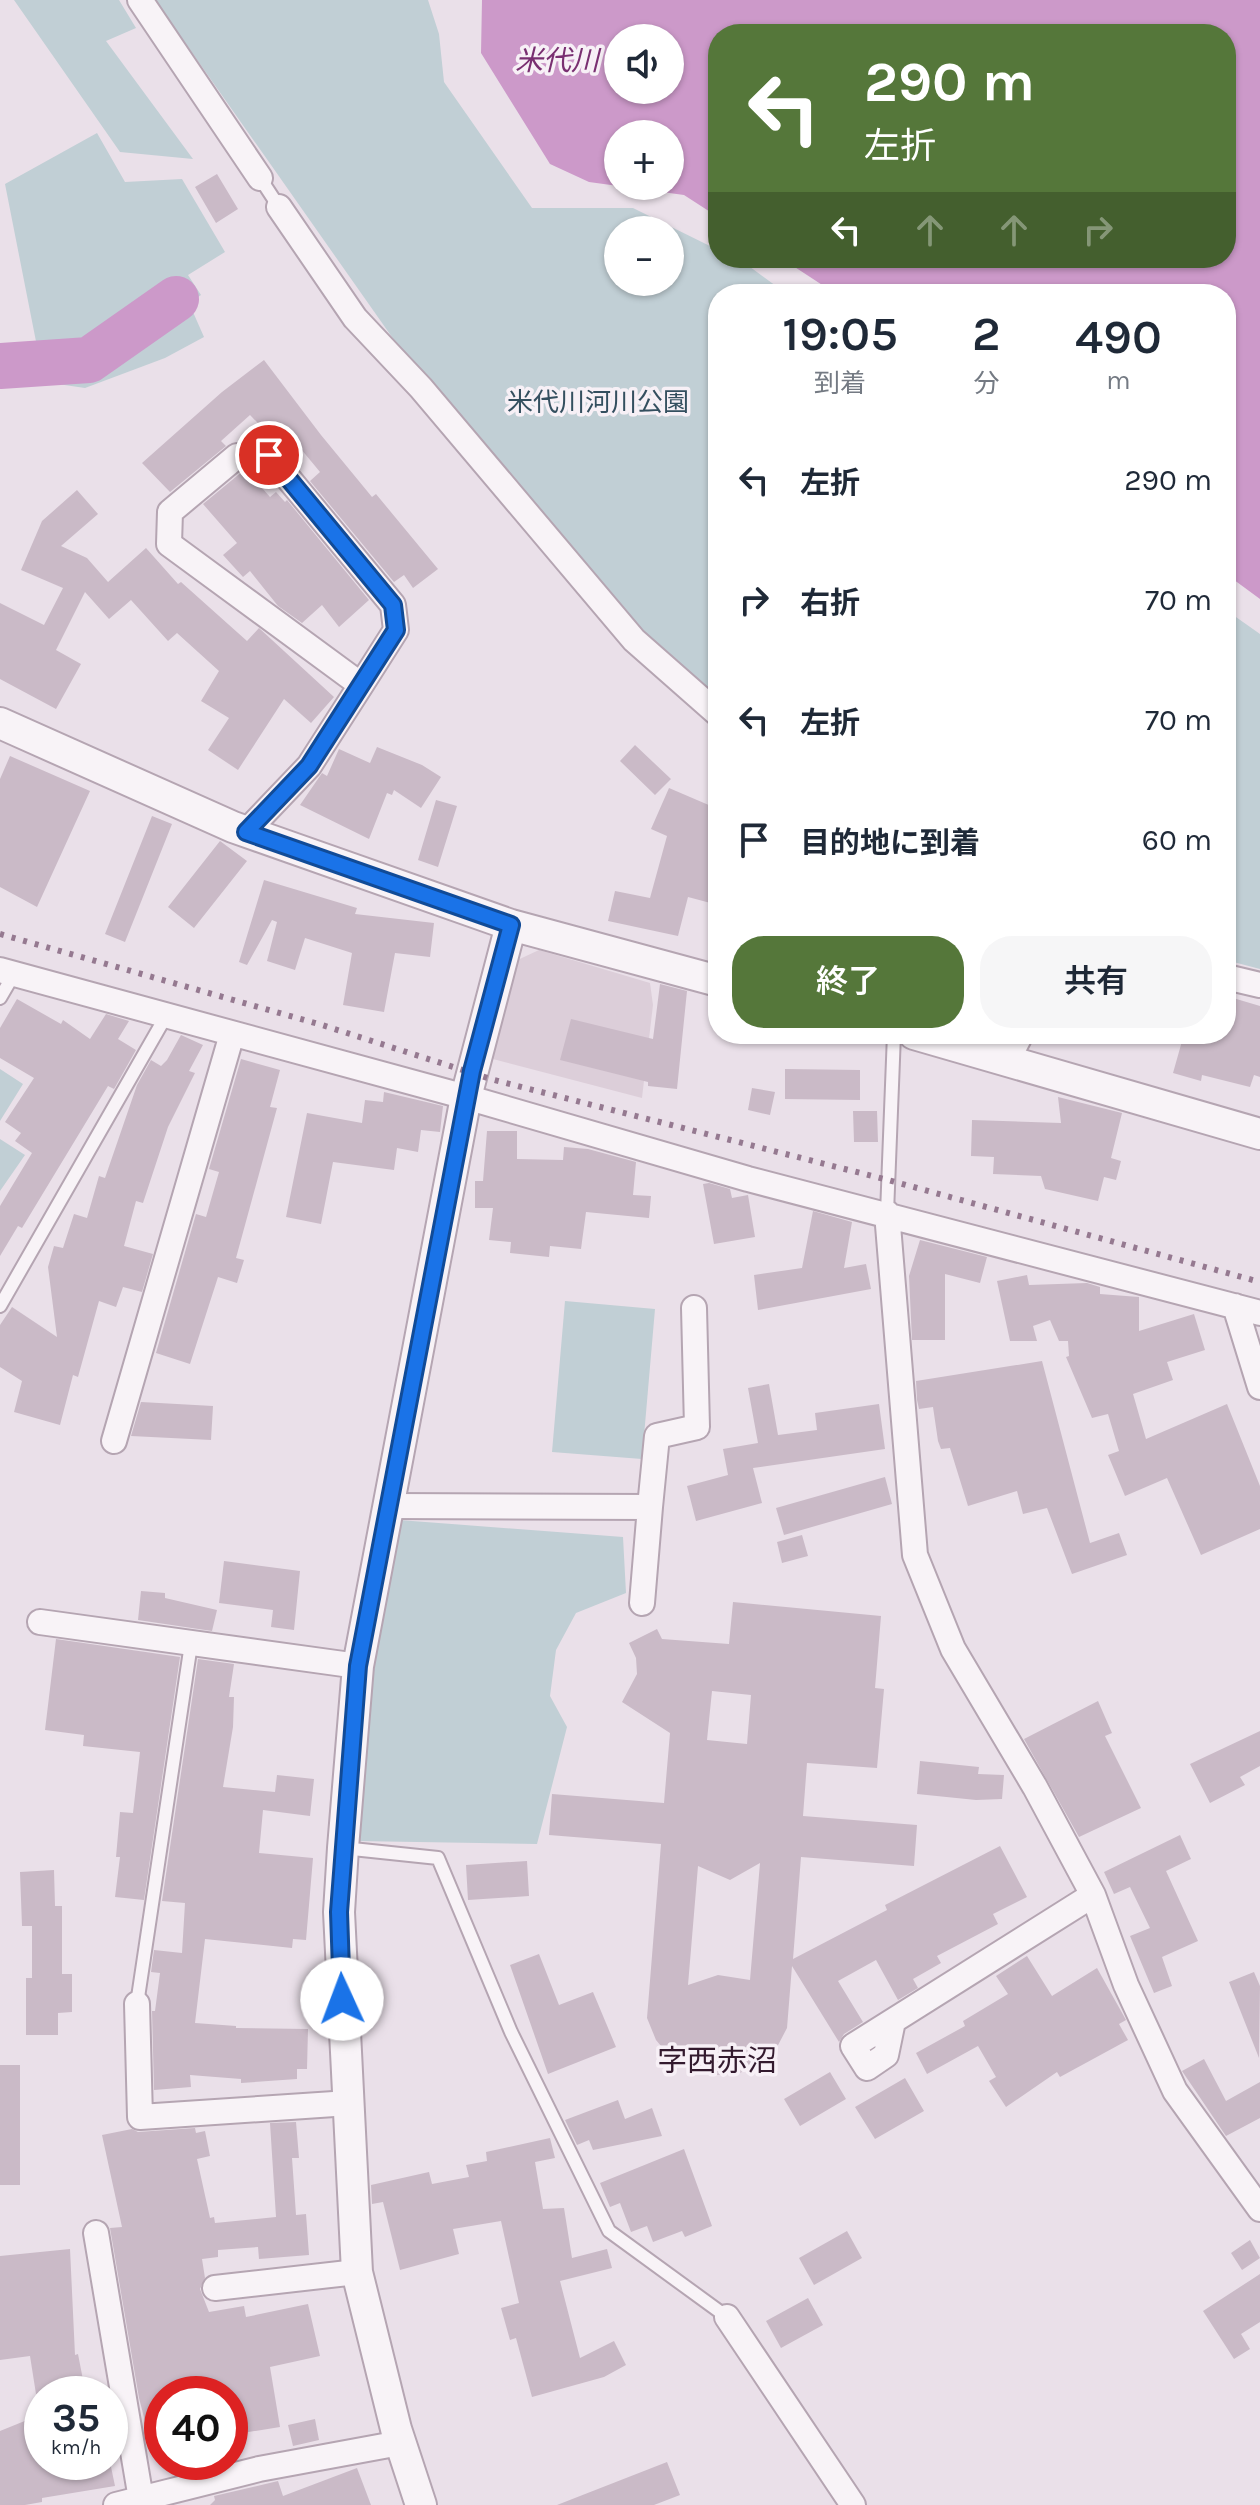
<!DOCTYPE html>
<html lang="ja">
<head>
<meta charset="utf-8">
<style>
	body { margin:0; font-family:Karla,"Noto Sans JP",sans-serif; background:#f6f6f7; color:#1f2937; height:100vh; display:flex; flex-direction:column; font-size:30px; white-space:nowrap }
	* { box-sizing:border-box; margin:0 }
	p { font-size:26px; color:#747a83 }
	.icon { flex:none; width:44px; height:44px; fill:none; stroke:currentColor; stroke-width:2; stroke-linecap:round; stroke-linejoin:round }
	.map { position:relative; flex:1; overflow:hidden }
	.sheet { position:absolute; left:708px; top:284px; width:528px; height:760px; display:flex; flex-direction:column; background:#fff; border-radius:32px; box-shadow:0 2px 6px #0004 }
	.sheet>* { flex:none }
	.banner { position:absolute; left:708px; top:24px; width:528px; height:244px; border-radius:32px; box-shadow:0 2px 6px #0004; background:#55773a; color:#fff; overflow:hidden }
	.controls { position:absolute; left:604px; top:24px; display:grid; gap:16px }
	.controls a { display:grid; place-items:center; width:80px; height:80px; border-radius:50%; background:#fff; box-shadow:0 2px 6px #0004; font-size:40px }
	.speed { position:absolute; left:24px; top:2376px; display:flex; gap:16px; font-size:40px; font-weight:700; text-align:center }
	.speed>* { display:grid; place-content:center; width:104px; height:104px; border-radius:50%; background:#fff; box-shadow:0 2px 6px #0004; line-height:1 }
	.speed small { font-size:20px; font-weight:400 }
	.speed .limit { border:12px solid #d22; background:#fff; color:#111 }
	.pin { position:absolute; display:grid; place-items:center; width:68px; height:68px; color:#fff; margin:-34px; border:4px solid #fff; border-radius:50%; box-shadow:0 2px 8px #0007 }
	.me { position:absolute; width:88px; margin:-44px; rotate:358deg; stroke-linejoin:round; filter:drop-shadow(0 0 6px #0008) }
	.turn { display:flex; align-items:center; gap:28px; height:168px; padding:0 24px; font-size:36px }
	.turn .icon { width:104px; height:104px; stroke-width:2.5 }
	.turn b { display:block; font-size:56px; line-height:68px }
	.lanes { display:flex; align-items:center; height:76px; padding:0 24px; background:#0003; justify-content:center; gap:40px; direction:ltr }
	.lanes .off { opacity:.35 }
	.eta { display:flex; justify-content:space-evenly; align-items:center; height:136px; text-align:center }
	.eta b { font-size:48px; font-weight:600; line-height:56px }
	.cta { display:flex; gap:16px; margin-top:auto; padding:16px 24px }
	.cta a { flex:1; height:92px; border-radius:32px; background:#55773a; color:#fff; font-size:32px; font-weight:600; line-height:92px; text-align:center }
	.cta a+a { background:#f6f6f7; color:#1f2937 }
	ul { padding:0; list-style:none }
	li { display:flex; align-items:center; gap:24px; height:120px; padding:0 24px }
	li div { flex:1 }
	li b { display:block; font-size:30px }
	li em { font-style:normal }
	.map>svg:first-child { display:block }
	.built { fill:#dcced9 }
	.green { fill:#c1cfd5; fill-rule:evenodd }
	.water { fill:#cc99c9; fill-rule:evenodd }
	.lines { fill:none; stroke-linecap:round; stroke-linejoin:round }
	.river { stroke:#cc99c9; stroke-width:46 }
	.building { fill:#cabac7; fill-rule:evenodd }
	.service-casing { stroke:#b5a5b2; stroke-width:16 }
	.minor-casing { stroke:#b5a5b2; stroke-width:28 }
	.tertiary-casing { stroke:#b5a5b2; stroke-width:34 }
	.service { stroke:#f8f3f7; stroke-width:12 }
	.minor { stroke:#f8f3f7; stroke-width:24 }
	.tertiary { stroke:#f8f3f7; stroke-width:30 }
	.rail { stroke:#957990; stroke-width:6; stroke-dasharray:4 8; stroke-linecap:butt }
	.route-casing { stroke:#114b97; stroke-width:20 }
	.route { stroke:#1a73e8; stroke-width:14 }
	.labels { text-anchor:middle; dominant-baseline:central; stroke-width:7; stroke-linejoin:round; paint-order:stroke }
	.park-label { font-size:26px; fill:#344f5f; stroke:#f7f0f6 }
	.water-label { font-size:28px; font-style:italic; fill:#792f71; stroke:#f7f0f6 }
	.quarter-label { font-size:30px; fill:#331a2e; stroke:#f7f0f6 }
</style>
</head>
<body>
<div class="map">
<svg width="1260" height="2505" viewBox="0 0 1260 2505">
	<rect width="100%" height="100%" fill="#eae0e9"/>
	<!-- built -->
	<path class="built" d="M539,950L650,983L653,1005L642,1098L493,1059L509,964Z"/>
	<!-- green -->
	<path class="green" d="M14,0H119L136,28L106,41L193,159L120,152Z
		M155,0H428L439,34L444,82L532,208H633L718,250V258L742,261L787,294H718V699L637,629L432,394ZM618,230H670V282H618Z
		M97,133L125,182L182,179L225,252L188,275L201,295L189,303L204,337L165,358L85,388L44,382L5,184Z
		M1226,610L1260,634V969L1226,960Z
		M0,1069L23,1084L0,1121Z
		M0,1139L25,1155L0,1191Z
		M565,1301L655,1309L642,1459L552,1452Z
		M399,1520L623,1537L626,1593L576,1613L556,1650L550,1696L567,1727L537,1844L355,1841L365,1666Z"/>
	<!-- water -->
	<path class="water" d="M482,0H1260V599L1226,574V294H836L781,258H1226V34H718V217L684,195L589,182L550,164L481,53ZM618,38H670V90H618ZM618,134H670V186H618Z
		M171,291L181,307C174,311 164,314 159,320C154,324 153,331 148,335C115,362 95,373 52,372L49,353L88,349L111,336L118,323Z"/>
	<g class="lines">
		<!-- river -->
		<path class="river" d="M0,366L89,360L176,299"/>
	</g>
	<!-- building -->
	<path class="building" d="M217,174L238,209L216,223L195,187Z
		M264,360L321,435L372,497L376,494L438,569L413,588L404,575L394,582L310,481L320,472L296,443L285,451L250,415L221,441L226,446L170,492L142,463L222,392Z
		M243,471H247L270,497L276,492L285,502L287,500L369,600L339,627L322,605L302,623L278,606L250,571L243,577L223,555L237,543L203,504Z
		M77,490L98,514L61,546L87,558L108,582L146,548L178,584L181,582L247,641L259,628L334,697L311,723L284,699L238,770L208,750L229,718L201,701L219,671L177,633L168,641L131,600L109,619L85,592L56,650L81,664L56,709L0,679V603L44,625L63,588L21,570L42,521Z
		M635,745L671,779L655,795L620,761Z
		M377,747L422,765L441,777L421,808L394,790L392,795L387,793L369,839L300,805L322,773L327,776L339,749L370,763Z
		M10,756L90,791L37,907L0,887V779Z
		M669,788L718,809V905L688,897L678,936L608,921L615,891L650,898L667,836L651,829Z
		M436,800L457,806L438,867L418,860Z
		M152,816L172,824L125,942L105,934Z
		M220,841L247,861L194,928L168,907Z
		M264,880L357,908L355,914L434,923L430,957L395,953L384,1012L343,1005L352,953L305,938L295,970L267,961L277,922L272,920L247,965L239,962Z
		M660,984L687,991L677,1089L648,1086V1082L560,1060L571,1019L653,1039Z
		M1233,998L1260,1006V1077L1254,1075L1250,1087L1202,1075L1201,1081L1173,1073L1184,1034H1226Z
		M17,999L61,1024L63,1020L90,1039L106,1014L129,1021L118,1039L136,1050L114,1089L108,1086L22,1228L18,1226L0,1256V1206L32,1153L15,1141L21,1133L5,1122L34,1078L0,1058V1028Z
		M181,1035L203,1045L189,1071L195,1073L168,1127L143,1203L136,1201L124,1246L153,1254L142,1292L123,1287L116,1307L99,1301L78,1377L73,1375L60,1425L14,1412L22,1381L0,1367V1325L12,1307L57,1337L48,1267L54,1246L63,1248L74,1214L87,1218L99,1176L105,1178L137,1085L151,1060L161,1066L167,1060Z
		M241,1059L280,1070L270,1107L277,1108L236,1258L244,1260L237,1283L218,1277L190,1364L156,1353L196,1214L206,1217L219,1172L209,1169Z
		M785,1069L860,1070V1100L785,1099Z
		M752,1088L775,1092L770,1115L748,1110Z
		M384,1092L443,1106L440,1132L421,1130L418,1152L397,1148L394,1170L333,1162L321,1224L286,1217L307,1113L362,1123L365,1100L383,1102Z
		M1058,1097L1122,1113L1111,1158L1121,1161L1116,1180L1104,1177L1098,1201L1045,1189L1041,1176L993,1174L994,1157L971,1156L972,1120L1061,1123Z
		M853,1111H877L878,1142H854Z
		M487,1131H517V1159L563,1160L564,1147L588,1149L636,1162L633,1195L651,1196L649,1218L586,1212L581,1249L550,1246L549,1257L510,1253L511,1242L489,1240L493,1208H475V1181H483Z
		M709,1183L730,1189L732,1198L748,1195L755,1237L714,1244L703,1184Z
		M813,1211L852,1222L844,1268L866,1264L871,1289L758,1310L754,1275L802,1268Z
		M920,1240L987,1257L980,1283L945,1274V1340H912L909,1276Z
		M1027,1275L1029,1285L1087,1283L1100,1287V1294L1139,1297V1331L1194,1314L1205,1350L1167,1362L1173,1380L1133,1394L1146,1439L1227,1404L1260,1486V1529L1201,1555L1167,1478L1125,1496L1108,1455L1119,1451L1108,1414L1092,1418L1066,1357L1069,1356L1068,1341H1059L1050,1320L1033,1326L1037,1341H1010L997,1281Z
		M1042,1361L1090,1543L1119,1533L1127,1555L1072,1574L1047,1508L1023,1514L1017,1491L968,1506L950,1448L941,1449L938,1441L933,1407L919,1409L917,1400L916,1381Z
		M769,1384L778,1435L817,1430L815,1413L879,1404L885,1449L753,1468L762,1503L696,1521L687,1486L728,1475L723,1449L758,1443L748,1388Z
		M141,1402L213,1406L211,1440L131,1436Z
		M885,1477L892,1504L784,1535L776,1508Z
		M802,1535L808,1556L782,1563L777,1542Z
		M224,1561L300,1571L294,1630L271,1627L273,1610L219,1603Z
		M141,1591L165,1593V1598L217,1610L212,1631L138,1620Z
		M733,1602L881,1616L875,1688L884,1689L877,1768L807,1763L803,1816L917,1825L914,1866L801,1857L793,1959L887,1910L885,1905L1000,1846L1027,1897L993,1914L998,1924L937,1956L941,1963L913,1979L918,1988L898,2000L876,1960L838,1981L863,2022L844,2034L839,2042L792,1966L787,2028L776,2049L757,2066L737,2074L714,2075L690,2069L671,2058L656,2040L647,2018L661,1844L549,1835L552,1794L664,1803L670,1733L622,1702L637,1674L636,1658L629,1643L657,1629L662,1639L729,1644ZM712,1691L751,1695L747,1744L707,1740ZM760,1863L750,1980L718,1975L688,1985L698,1866L730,1880Z
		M56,1639L180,1657L144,1900L115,1897L120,1857H116L120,1812L133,1813L140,1752L83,1746L84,1735L45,1730Z
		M198,1659L234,1664L229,1697H234L233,1727L223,1787L275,1792L277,1775L314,1779L310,1816L263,1810L259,1853L313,1858L306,1940L293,1939L292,1948L205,1939L195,2023L236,2026V2028L308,2029L307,2069H297V2079L241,2083V2079L190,2075L191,2087L154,2090L152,2011H155L160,1973L151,1972L154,1950L182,1953L185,1903L162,1901Z
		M1098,1701L1112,1733L1105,1736L1141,1808L1079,1837L1024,1739Z
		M1260,1731V1766L1240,1777L1245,1785L1210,1803L1190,1764Z
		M920,1761L979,1767L978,1774L1004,1775L1002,1799L976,1800L917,1794Z
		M1180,1835L1191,1859L1166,1871L1198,1941L1162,1957L1172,1986L1154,1993L1130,1936L1150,1928L1130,1887L1114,1894L1104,1872Z
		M527,1861L529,1896L468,1900L466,1865Z
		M54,1870L55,1906H62V1974H72V2012L58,2013V2035H26V1978H32V1926H22L20,1872Z
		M539,1954L559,2005L593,1992L616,2047L548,2074L510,1965Z
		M1027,1956L1052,1996L1097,1968L1126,2020L1119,2024L1128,2040L1060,2077L1057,2072L1006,2107L989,2081L996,2077L978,2046L927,2074L916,2053L965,2026L963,2021L1008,1994L996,1976Z
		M1254,1972L1260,1986L1259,2058L1229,1982Z
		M1204,2059L1226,2101L1260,2082V2118L1226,2136L1182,2071Z
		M0,2065H20V2185H0Z
		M830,2072L846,2099L800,2126L784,2099Z
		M905,2078L924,2111L875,2139L855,2107Z
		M618,2100L625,2119L652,2108L662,2136L593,2150L589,2140L577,2145L565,2120Z
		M296,2122L299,2158H292L296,2215L306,2214L309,2255L259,2259L258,2247L218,2250V2257L202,2259L205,2278L200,2289L209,2312L244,2306L246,2317L308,2304L320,2356L270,2367L280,2427L230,2435V2394H162V2459L155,2460L139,2398L110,2228L122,2227L102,2135L132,2129L138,2132L195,2128L196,2133L205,2131L210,2156L197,2159L210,2218L214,2217L215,2223L276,2217L270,2123Z
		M550,2138L555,2158L535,2162L543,2209L564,2208L572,2258L607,2249L612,2268L560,2281L580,2358L614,2341L626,2365L604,2377L532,2397L516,2338L510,2340L501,2308L519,2303L501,2221L453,2229L459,2254L400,2270L383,2202L372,2204L371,2185L429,2172L432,2184L469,2177L466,2165L487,2161L486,2152Z
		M684,2149L712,2226L685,2237L682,2231L653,2242L647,2226L631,2232L620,2203L610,2207L600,2183Z
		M847,2231L862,2258L814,2285L799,2258Z
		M1250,2240L1260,2258L1242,2270L1231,2253Z
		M70,2249L75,2355L78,2354L84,2385L36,2394L30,2356L0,2360V2256Z
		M1260,2274V2322L1241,2334L1250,2349L1234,2359L1203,2311Z
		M808,2298L823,2325L781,2348L766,2321Z
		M42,2414V2468L76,2462H110L115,2486L42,2498V2502L25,2505H0V2431Z
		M315,2419L319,2440L293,2446L288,2425Z
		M667,2462L680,2495L654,2505H557Z
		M357,2468L371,2505H210L215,2500L214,2496L278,2481L283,2496Z"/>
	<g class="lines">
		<!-- service casing -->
		<g class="service-casing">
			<path id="service" d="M260,178L279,207
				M0,998L14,974
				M887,1213L894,1034
				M0,1306L166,1016
				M343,1848L438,1858L511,2032L609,2231L727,2317
				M137,2004L191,1644"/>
		</g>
		<!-- minor casing -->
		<g class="minor-casing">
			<path id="minor" d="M140,0L260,178
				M279,207L355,318L421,388L634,640L718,714
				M246,832L309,766L361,685L396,630L393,605L269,455L237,456L170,512L169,544L361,685
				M0,970L466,1097L748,1179L1260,1313
				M1226,977L1260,985
				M1008,1059L1021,1034
				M887,1213L915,1555L953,1649L1035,1787L1093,1895L1126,1985L1175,2091L1260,2209
				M1235,1306L1260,1387
				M114,1441L232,1034
				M391,1506L650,1507L642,1603
				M650,1507L657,1436L697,1427L694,1308
				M40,1622L358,1666
				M137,2004L140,2117L349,2103
				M893,2021L886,2055L867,2068L853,2046L1093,1895
				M96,2233L141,2499
				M215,2288L357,2272
				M727,2317L853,2505
				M116,2505L259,2469L400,2443"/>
		</g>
		<!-- tertiary casing -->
		<g class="tertiary-casing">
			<path id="tertiary" d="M0,723L233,827L511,925L718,981
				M914,1034L1260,1134
				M421,2505L396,2429L357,2272L339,1912L343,1848L358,1666L466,1097L511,925"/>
		</g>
		<!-- service -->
		<use href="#service" class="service"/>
		<!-- minor -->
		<use href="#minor" class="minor"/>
		<!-- tertiary -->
		<use href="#tertiary" class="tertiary"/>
		<!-- rail -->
		<path class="rail" d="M0,934L322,1025L494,1080L888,1180L1260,1282"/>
	</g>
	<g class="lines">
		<!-- route casing -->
		<g class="route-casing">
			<path id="route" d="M269,455L393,605L396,630L309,766L246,832L511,925L472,1071L358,1666L339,1912L342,1999"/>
		</g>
		<!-- route -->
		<use href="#route" class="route"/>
	</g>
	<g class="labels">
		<!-- park labels -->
		<g class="park-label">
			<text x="598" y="402">米代川河川公園</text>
		</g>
		<!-- water labels -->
		<g class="water-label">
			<text x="557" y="60">米代川</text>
		</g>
		<!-- quarter labels -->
		<g class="quarter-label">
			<text x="717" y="2061">字西赤沼</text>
		</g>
	</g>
</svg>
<div class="controls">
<a><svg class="icon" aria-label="sound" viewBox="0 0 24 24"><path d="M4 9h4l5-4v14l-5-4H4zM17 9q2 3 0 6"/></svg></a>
<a>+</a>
<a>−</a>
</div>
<div class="speed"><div>35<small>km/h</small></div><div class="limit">40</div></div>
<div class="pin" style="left:269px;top:455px;background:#d93025"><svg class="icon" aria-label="arrive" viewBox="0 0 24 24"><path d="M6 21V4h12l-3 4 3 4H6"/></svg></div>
<svg class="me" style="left:342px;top:1999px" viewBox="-20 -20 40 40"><circle r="19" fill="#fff"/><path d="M0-13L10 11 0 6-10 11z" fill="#1a73e8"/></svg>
<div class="banner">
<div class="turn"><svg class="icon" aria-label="left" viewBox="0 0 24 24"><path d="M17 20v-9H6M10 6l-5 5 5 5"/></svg><div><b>290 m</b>左折</div></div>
<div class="lanes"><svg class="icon" aria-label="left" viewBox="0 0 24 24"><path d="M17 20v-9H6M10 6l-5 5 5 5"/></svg><svg class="icon off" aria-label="ahead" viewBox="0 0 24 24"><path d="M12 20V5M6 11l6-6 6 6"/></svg><svg class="icon off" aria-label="ahead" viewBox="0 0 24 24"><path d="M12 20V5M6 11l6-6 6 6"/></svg><svg class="icon off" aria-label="right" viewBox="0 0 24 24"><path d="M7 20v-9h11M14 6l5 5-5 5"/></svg></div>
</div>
<section class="sheet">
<div class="eta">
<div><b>19:05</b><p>到着</p></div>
<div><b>2</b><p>分</p></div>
<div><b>490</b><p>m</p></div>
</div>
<ul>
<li><svg class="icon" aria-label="left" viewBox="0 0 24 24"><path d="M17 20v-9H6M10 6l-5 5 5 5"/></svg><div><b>左折</b></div><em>290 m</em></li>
<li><svg class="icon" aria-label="right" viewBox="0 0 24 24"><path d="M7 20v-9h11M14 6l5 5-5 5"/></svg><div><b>右折</b></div><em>70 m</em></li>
<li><svg class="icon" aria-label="left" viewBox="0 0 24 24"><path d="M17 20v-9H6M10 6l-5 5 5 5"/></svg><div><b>左折</b></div><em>70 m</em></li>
<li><svg class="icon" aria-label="arrive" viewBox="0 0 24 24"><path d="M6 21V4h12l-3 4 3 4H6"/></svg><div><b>目的地に到着</b></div><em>60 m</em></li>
</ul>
<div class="cta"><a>終了</a><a>共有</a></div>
</section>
</div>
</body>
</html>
